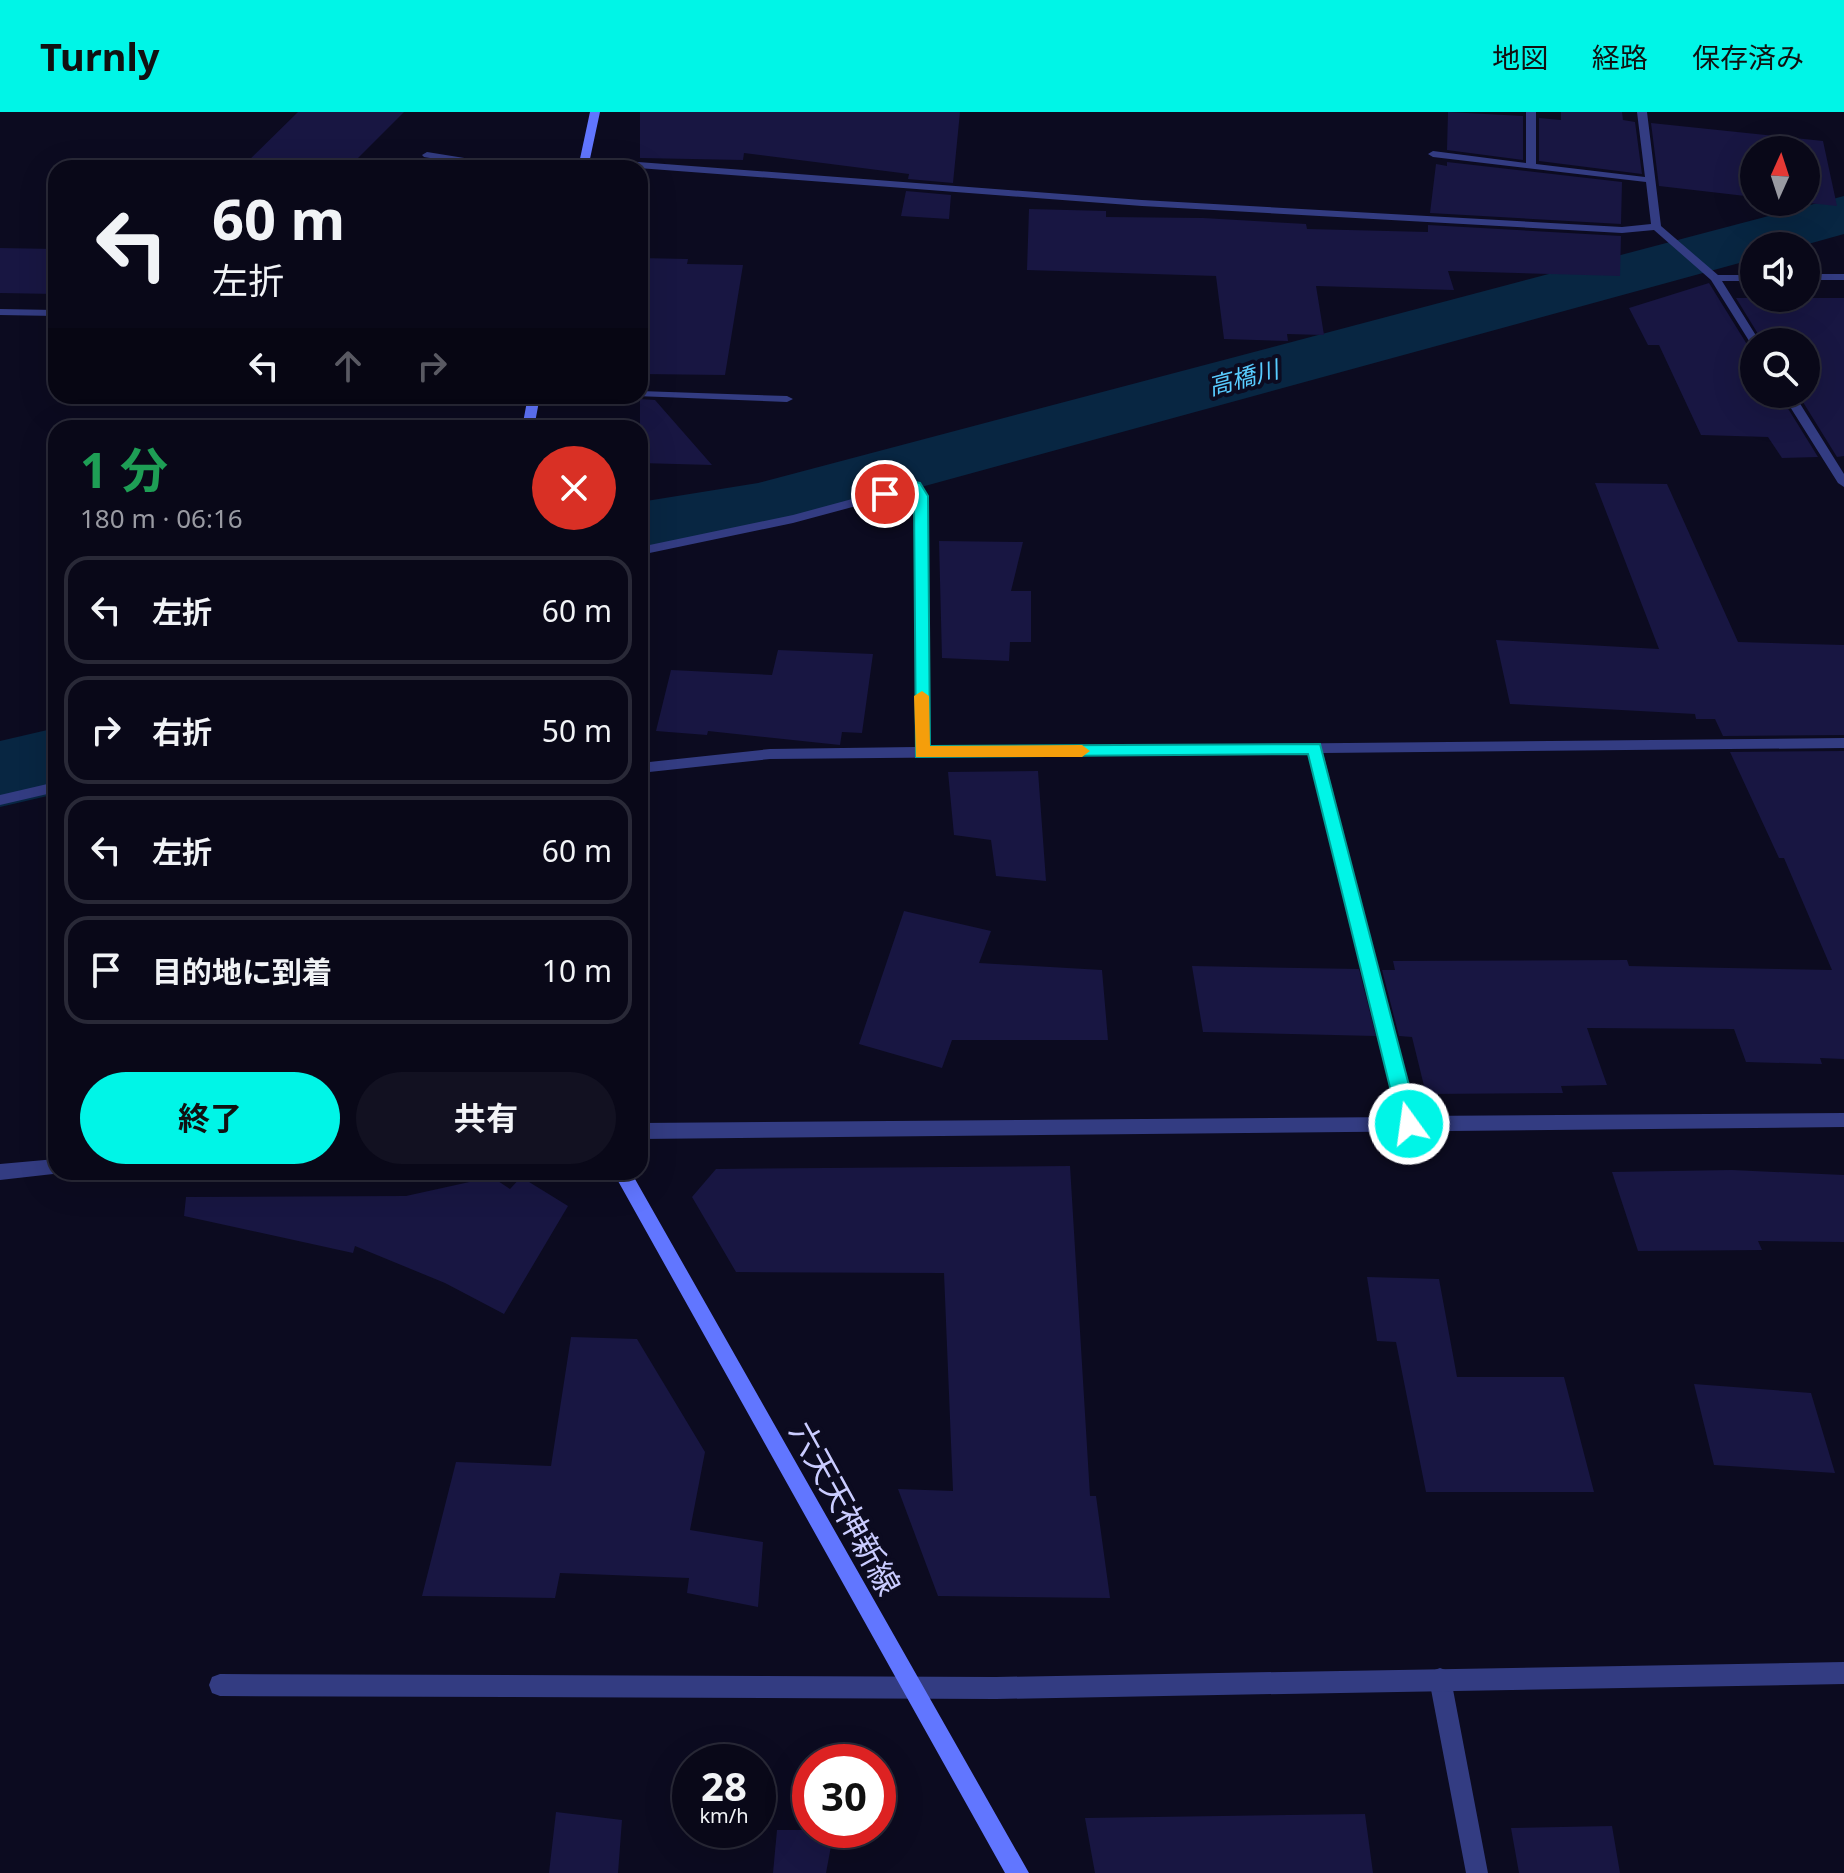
<!DOCTYPE html>
<html lang="ja">
<head>
<meta charset="utf-8">
<style>
	body { margin:0; font-family:"Noto Sans","Noto Sans JP",sans-serif; background:#121121; color:#f1f3f6; height:100vh; display:flex; flex-direction:column; font-size:30px; white-space:nowrap }
	* { box-sizing:border-box; margin:0 }
	p { font-size:26px; color:#999aa2 }
	.icon { flex:none; width:44px; height:44px; fill:none; stroke:currentColor; stroke-width:2; stroke-linecap:round; stroke-linejoin:round }
	.map { position:relative; flex:1; overflow:hidden }
	.sheet { position:absolute; left:48px; top:308px; width:600px; height:760px; display:flex; flex-direction:column; background:#090818; border-radius:24px; box-shadow:0 8px 32px #0002,0 0 0 2px #292937 }
	.sheet>* { flex:none }
	.banner { position:absolute; left:48px; top:48px; width:600px; height:244px; border-radius:24px; box-shadow:0 8px 32px #0002,0 0 0 2px #292937; background:#090818; color:#f1f3f6; overflow:hidden }
	.needle { width:52px; rotate:3deg }
	.controls { position:absolute; left:1740px; top:24px; display:grid; gap:16px }
	.controls a { display:grid; place-items:center; width:80px; height:80px; border-radius:50%; background:#090818; box-shadow:0 8px 32px #0002,0 0 0 2px #292937; font-size:40px }
	.speed { position:absolute; left:672px; top:1632px; display:flex; gap:16px; font-size:40px; font-weight:700; text-align:center }
	.speed>* { display:grid; place-content:center; width:104px; height:104px; border-radius:50%; background:#090818; box-shadow:0 8px 32px #0002,0 0 0 2px #292937; line-height:1 }
	.speed small { font-size:20px; font-weight:400 }
	.speed .limit { border:12px solid #d22; background:#fff; color:#111 }
	.pin { position:absolute; display:grid; place-items:center; width:68px; height:68px; color:#fff; margin:-34px; border:4px solid #fff; border-radius:50%; box-shadow:0 2px 8px #0007 }
	.me { position:absolute; width:88px; margin:-44px; rotate:346deg; stroke-linejoin:round; filter:drop-shadow(0 0 6px #0008) }
	.turn { display:flex; align-items:center; gap:28px; height:168px; padding:0 32px; font-size:36px }
	.turn .icon { width:104px; height:104px; stroke-width:2.5 }
	.turn b { display:block; font-size:56px; line-height:68px }
	.lanes { display:flex; align-items:center; height:76px; padding:0 32px; background:#0003; justify-content:center; gap:40px; direction:ltr }
	.lanes .off { opacity:.35 }
	.round { display:grid; place-items:center; flex:none; width:84px; height:84px; border-radius:42px; background:#121121 }
	.summary { display:flex; align-items:center; justify-content:space-between; height:136px; padding:0 32px }
	h1 { font-size:48px; font-weight:700; line-height:60px; color:#1e9e55 }
	.action { display:flex; gap:16px; margin-top:auto; padding:16px 32px }
	.action a { flex:1; height:92px; border-radius:48px; background:#00f5e7; color:#111; font-size:32px; font-weight:700; line-height:92px; text-align:center }
	.action a+a { background:#121121; color:#f1f3f6 }
	ul { padding:0; list-style:none }
	li { display:flex; align-items:center; gap:24px; height:108px; margin:0 16px 12px; padding:0 16px; border:4px solid #292937; border-radius:24px }
	li div { flex:1 }
	li b { display:block; font-size:30px }
	li em { font-style:normal }
	header { display:flex; align-items:center; gap:48px; box-sizing:border-box; height:112px; padding:0 40px; background:#00f5e7; color:#111 }
	header strong { font-size:38px }
	nav { display:flex; gap:44px; margin-inline-start:auto; font-size:28px }
	.map>svg:first-child { display:block }
	.lines { fill:none; stroke-linecap:round; stroke-linejoin:round }
	.river { fill:#082642; fill-rule:evenodd }
	.building { fill:#181642 }
	.minor { fill:#333c82; fill-rule:evenodd }
	.tertiary { fill:#333c82; fill-rule:evenodd }
	.secondary { fill:#6176ff; fill-rule:evenodd }
	.route { fill:#00f5e7; stroke:#009f96; stroke-width:2 }
	.slow { fill:#f59e0b }
	.labels { text-anchor:middle; dominant-baseline:central; stroke-width:8; stroke-linejoin:round; paint-order:stroke }
	.far-water-label { font-size:24px; font-style:italic; fill:#58ccff; stroke:#0c0b20 }
	.near-street-label { font-size:32px; fill:#caccff; stroke:#0c0b20 }
</style>
</head>
<body>
<header>
<strong>Turnly</strong>
<nav><a>地図</a><a>経路</a><a>保存済み</a></nav>
</header>
<div class="map">
<svg width="1844" height="1761" viewBox="0 0 1844 1761">
	<rect width="100%" height="100%" fill="#0c0b20"/>
	<g class="lines">
		<!-- river -->
		<path class="river" d="M1844,84V122L1801,134H1754V147L786,412L640,440V390L758,371Z
			M56,616V682L0,695V629Z"/>
	</g>
	<!-- building -->
	<path class="building" d="M298,0H404L348,56H241Z
		M640,0H960L953,71L908,67L909,62L744,41L743,48L640,46Z
		M1448,0L1523,4V48L1447,38Z
		M1561,0H1622L1623,8L1635,10L1642,62L1539,49V6L1561,8Z
		M1651,11L1823,29L1837,94L1800,90H1806V38H1754V85L1659,74Z
		M1447,50L1622,70L1621,112L1430,101L1436,52L1447,54Z
		M906,79L951,83L949,107L901,104Z
		M1029,97L1106,99V105L1203,106L1306,112L1307,117L1428,120V113L1621,124L1620,164L1448,159L1454,178L1316,174L1324,223L1287,222L1288,229L1224,227L1216,164L1027,158Z
		M0,136L56,137V182L0,181Z
		M640,146L688,147L687,152L743,153L725,263L640,262Z
		M1709,171L1748,234H1754V282H1779L1818,345L1782,346L1768,325L1701,323L1659,233H1648L1629,196Z
		M1736,186H1844V344L1837,345L1798,282H1806V230H1763Z
		M640,287L655,288L712,353L640,351Z
		M1595,371L1667,372L1738,530L1844,533V623L1723,624L1715,607H1696L1695,602L1510,592L1496,528L1659,537Z
		M939,429L1023,430L1011,479H1031V530H1010L1009,549L942,546Z
		M778,538L873,542L862,621L842,620L840,633L708,619L707,623L656,619L671,558L772,563Z
		M1844,639V947L1820,946L1822,952L1746,950L1734,917L1587,916L1607,973L1561,974L1563,981L1426,982L1412,925L1399,924L1382,858H1395L1393,849L1627,848L1629,854L1832,858L1784,746H1779L1730,640Z
		M1038,659L1046,769L996,764L991,728L954,723L948,660Z
		M904,799L991,819L979,851L1102,858L1108,928H952L942,956L859,932Z
		M1192,854L1359,857L1376,924L1203,920Z
		M1070,1054L1090,1384H1096L1110,1486L938,1484L898,1377L953,1379L944,1161L736,1160L692,1085L716,1057Z
		M1732,1058L1844,1063V1130L1758,1129L1762,1138L1638,1139L1612,1060Z
		M492,1065L510,1077L521,1065L568,1094L504,1202L445,1171L355,1134L353,1141L184,1104L186,1085L406,1084Z
		M1367,1165L1439,1167L1457,1265H1564L1594,1380H1426L1396,1230L1377,1229Z
		M571,1225L637,1227L705,1340L690,1418L763,1430L758,1495L687,1481L689,1466L560,1461L555,1486L422,1484L456,1350L551,1354Z
		M1694,1272L1811,1281L1835,1361L1714,1353Z
		M556,1700L622,1708L618,1761H549Z
		M1365,1702L1373,1761H1095L1085,1706Z
		M1612,1714L1620,1761H1519L1511,1716Z
		M777,1718H834L826,1761H773Z"/>
	<g class="lines">
		<!-- minor -->
		<path class="minor" d="M1526,0H1536V52L1645,65L1637,0H1647L1661,114L1718,163H1754V169H1722L1760,230L1751,232L1711,168L1654,118L1622,121L1142,94L585,52L580,49L585,46L1142,88L1622,115L1651,112L1646,70L1433,45L1428,42L1433,39L1526,51Z
			M427,40L508,53L513,56H490L424,45L422,43Z
			M1806,162H1844V168H1806Z
			M0,197L56,198V204L0,203Z
			M640,279L787,284L793,287L787,290L636,284H640Z
			M1782,282H1794L1844,362V375L1838,371Z
			M915,370L919,371L927,384L929,635L1844,626V636L1323,641L1416,1004L1844,1001V1015L640,1027V1011L1399,1005L1309,642L770,647L640,661V651L770,637L915,635V384L912,379L793,411L640,443V435L793,403Z
			M56,670V680L0,693V683Z
			M1440,1556L1448,1559L1451,1567L1488,1761H1466L1429,1567L1432,1559Z"/>
		<!-- tertiary -->
		<path class="tertiary" d="M56,1047V1060L62,1061L0,1068V1052Z
			M1844,1550V1572L996,1587L220,1584L212,1581L209,1573L212,1565L220,1562L996,1565Z"/>
		<!-- secondary -->
		<path class="secondary" d="M590,0H600L588,56H578Z
			M528,284H540L534,316H522Z
			M613,1060H631L1029,1761H1005Z"/>
	</g>
	<!-- route -->
	<path class="route" d="M915,370L920,371L928,384L930,634L1320,632L1419,1012L1416,1018L1409,1021L1402,1018L1399,1012L1308,642L916,645L914,384L911,379L885,387L878,382Z"/>
	<!-- slow -->
	<path class="slow" d="M922,579L929,584L930,634L1082,633L1090,639L1082,645H916L914,584Z"/>
	<g class="labels">
		<!-- far-water labels -->
		<g class="far-water-label">
			<text transform="translate(1243 265) rotate(-15)">高橋川</text>
		</g>
		<!-- near-street labels -->
		<g class="near-street-label">
			<text transform="translate(846 1396) rotate(61)">六天天神新線</text>
		</g>
	</g>
</svg>
<div class="controls">
<a><svg class="needle" viewBox="-14 -14 28 28"><path d="M0-13l5 13h-10z" fill="#e53935"/><path d="M0 13l5-13h-10z" fill="#999aa2"/></svg></a>
<a><svg class="icon" aria-label="sound" viewBox="0 0 24 24"><path d="M4 9h4l5-4v14l-5-4H4zM17 9q2 3 0 6"/></svg></a>
<a><svg class="icon" aria-label="search" viewBox="0 0 24 24"><circle cx="10" cy="10" r="6"/><path d="M15 15l6 6"/></svg></a>
</div>
<div class="speed"><div>28<small>km/h</small></div><div class="limit">30</div></div>
<div class="pin" style="left:885px;top:382px;background:#d93025"><svg class="icon" aria-label="arrive" viewBox="0 0 24 24"><path d="M6 21V4h12l-3 4 3 4H6"/></svg></div>
<svg class="me" style="left:1409px;top:1012px" viewBox="-20 -20 40 40"><circle r="17" fill="#00f5e7" stroke="#fff" stroke-width="3"/><path d="M0-11L8 9 0 5-8 9z" fill="#fff"/></svg>
<div class="banner">
<div class="turn"><svg class="icon" aria-label="left" viewBox="0 0 24 24"><path d="M17 20v-9H6M10 6l-5 5 5 5"/></svg><div><b>60 m</b>左折</div></div>
<div class="lanes"><svg class="icon" aria-label="left" viewBox="0 0 24 24"><path d="M17 20v-9H6M10 6l-5 5 5 5"/></svg><svg class="icon off" aria-label="ahead" viewBox="0 0 24 24"><path d="M12 20V5M6 11l6-6 6 6"/></svg><svg class="icon off" aria-label="right" viewBox="0 0 24 24"><path d="M7 20v-9h11M14 6l5 5-5 5"/></svg></div>
</div>
<section class="sheet">
<div class="summary"><div><h1>1 分</h1><p>180 m · 06:16</p></div><a class="round" style="background:#d93025;color:#fff"><svg class="icon" aria-label="close" viewBox="0 0 24 24"><path d="M6 6l12 12M18 6L6 18"/></svg></a></div>
<ul>
<li><svg class="icon" aria-label="left" viewBox="0 0 24 24"><path d="M17 20v-9H6M10 6l-5 5 5 5"/></svg><div><b>左折</b></div><em>60 m</em></li>
<li><svg class="icon" aria-label="right" viewBox="0 0 24 24"><path d="M7 20v-9h11M14 6l5 5-5 5"/></svg><div><b>右折</b></div><em>50 m</em></li>
<li><svg class="icon" aria-label="left" viewBox="0 0 24 24"><path d="M17 20v-9H6M10 6l-5 5 5 5"/></svg><div><b>左折</b></div><em>60 m</em></li>
<li><svg class="icon" aria-label="arrive" viewBox="0 0 24 24"><path d="M6 21V4h12l-3 4 3 4H6"/></svg><div><b>目的地に到着</b></div><em>10 m</em></li>
</ul>
<div class="action"><a>終了</a><a>共有</a></div>
</section>
</div>
</body>
</html>
